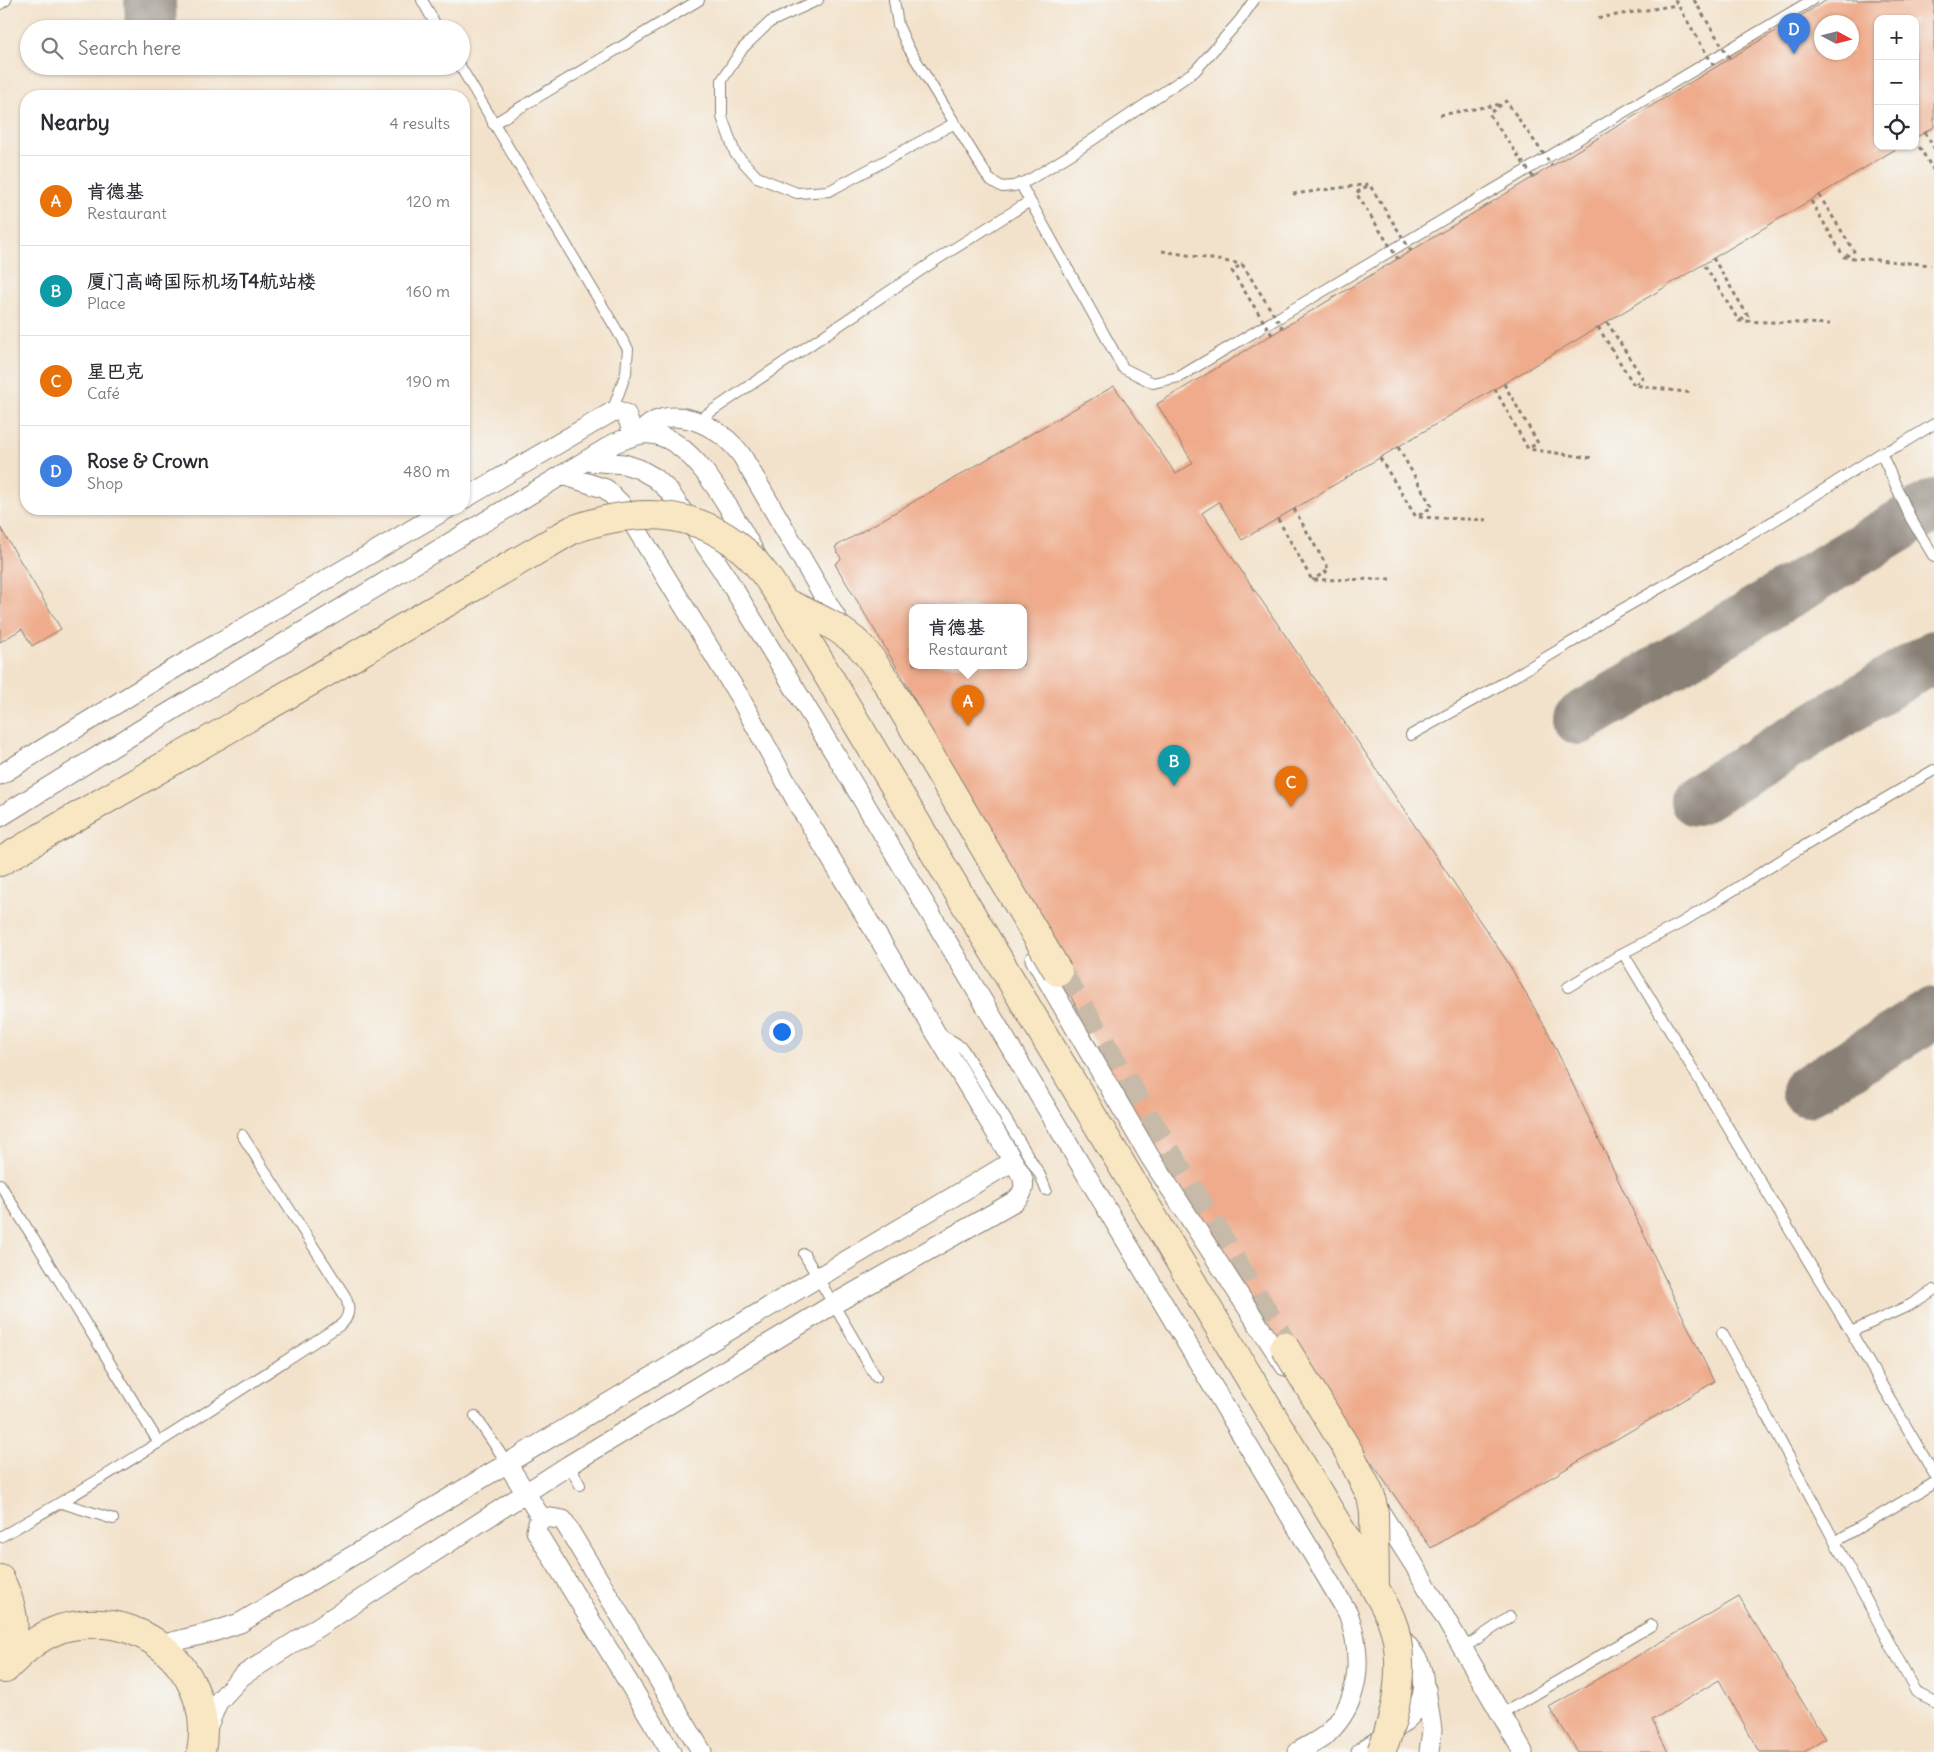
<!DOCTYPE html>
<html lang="en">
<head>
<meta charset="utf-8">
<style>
  :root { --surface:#fff; --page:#f7f7f7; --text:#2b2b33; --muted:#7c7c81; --line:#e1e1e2; --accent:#b5179e }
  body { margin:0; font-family:Delius,"LXGW WenKai TC",sans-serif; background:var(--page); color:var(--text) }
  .controls { position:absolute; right:15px; top:15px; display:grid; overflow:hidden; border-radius:10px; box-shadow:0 1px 4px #0004 }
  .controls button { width:45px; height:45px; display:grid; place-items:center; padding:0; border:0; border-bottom:1px solid var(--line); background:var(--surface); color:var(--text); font:25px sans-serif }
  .compass { position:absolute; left:1814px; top:15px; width:45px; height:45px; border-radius:50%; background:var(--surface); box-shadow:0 1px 4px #0004; rotate:97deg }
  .you { position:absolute; left:781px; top:1031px; width:18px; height:18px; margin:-12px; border:4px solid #fff; border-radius:50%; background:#1a73e8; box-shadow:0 0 0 8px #1a73e833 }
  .badge { display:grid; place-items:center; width:32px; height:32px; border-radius:50%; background:var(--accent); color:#fff; font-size:16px; font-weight:700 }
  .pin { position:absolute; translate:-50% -41px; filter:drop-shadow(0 1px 2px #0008) }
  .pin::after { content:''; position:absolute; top:26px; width:18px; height:15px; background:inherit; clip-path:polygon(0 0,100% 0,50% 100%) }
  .popup { position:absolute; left:909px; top:604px; width:118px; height:65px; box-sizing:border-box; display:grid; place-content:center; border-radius:10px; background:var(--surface); filter:drop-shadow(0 1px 4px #0005); font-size:16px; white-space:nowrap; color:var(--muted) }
  .popup b { font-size:19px; color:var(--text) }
  .popup::after { content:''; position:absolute; left:50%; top:100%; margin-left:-10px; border:10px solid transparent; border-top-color:var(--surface) }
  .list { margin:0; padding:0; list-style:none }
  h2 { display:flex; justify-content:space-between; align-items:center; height:65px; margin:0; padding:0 20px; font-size:21px }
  h2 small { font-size:16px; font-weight:400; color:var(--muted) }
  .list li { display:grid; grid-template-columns:32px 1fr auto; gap:15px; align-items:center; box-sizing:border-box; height:90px; padding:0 20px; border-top:1px solid var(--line) }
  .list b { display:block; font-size:19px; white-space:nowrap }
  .list p { margin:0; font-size:16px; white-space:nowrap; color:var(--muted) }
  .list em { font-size:16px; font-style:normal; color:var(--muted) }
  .icon { flex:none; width:28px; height:28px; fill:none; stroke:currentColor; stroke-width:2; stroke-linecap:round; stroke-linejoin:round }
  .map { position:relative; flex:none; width:1934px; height:1752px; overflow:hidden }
  .search { position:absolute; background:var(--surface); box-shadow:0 1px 4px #0004; left:20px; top:20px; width:450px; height:55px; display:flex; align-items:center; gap:12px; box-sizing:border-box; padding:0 18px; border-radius:28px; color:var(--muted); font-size:19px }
  .panel { position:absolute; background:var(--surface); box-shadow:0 1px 4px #0004; left:20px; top:90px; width:450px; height:425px; border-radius:20px }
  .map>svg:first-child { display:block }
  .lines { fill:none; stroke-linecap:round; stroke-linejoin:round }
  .taxiway { stroke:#887f74; stroke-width:52 }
  .building { fill:#efab8b; fill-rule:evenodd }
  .secondary-tunnel { stroke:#c8baa8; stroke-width:28; stroke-dasharray:28 14; stroke-linecap:butt }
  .lane-casing { stroke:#887f74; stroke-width:12 }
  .street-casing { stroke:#887f74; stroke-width:21 }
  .secondary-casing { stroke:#887f74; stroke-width:30 }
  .path { stroke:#887f74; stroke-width:3; stroke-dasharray:4 4; stroke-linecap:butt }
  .lane { stroke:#fff; stroke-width:10 }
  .street { stroke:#fff; stroke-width:19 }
  .secondary { stroke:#f9e7c3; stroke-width:28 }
  .secondary-bridge-casing { stroke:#887f74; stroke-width:30; stroke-linecap:butt }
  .path-bridge { stroke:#887f74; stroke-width:3; stroke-dasharray:4 4; stroke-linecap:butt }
  .secondary-bridge { stroke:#f9e7c3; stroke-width:28 }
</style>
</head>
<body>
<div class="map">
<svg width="1934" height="1752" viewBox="0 0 1934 1752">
  <rect width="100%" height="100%" fill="#f6f6f2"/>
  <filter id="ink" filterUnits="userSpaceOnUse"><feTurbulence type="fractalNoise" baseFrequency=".02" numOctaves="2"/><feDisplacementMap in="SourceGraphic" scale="10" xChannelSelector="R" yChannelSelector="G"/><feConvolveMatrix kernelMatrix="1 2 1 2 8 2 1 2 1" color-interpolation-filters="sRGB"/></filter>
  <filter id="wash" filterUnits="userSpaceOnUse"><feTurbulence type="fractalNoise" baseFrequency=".0096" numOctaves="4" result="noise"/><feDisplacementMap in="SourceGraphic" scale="20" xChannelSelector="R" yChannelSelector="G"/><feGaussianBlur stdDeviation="1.12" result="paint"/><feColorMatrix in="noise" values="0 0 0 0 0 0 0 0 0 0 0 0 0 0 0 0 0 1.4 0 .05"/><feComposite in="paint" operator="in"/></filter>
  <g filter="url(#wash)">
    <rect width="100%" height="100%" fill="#f3e2cb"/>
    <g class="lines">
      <path class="taxiway" d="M150 0 151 29
        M1579 719 1934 505
        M1696 800 1934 656
        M1807 1091 1934 1013"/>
    </g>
    <g id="blocks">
      <path class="building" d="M1827 0H1934V127L1915 138V19H1878V146H1901L1242 540 1219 502 1202 513 1507 961 1548 1032 1714 1382 1431 1548 1351 1433 1261 1316 1204 1231 1108 1067 902 676 835 564 841 559 835 547 1114 386 1176 474 1193 463 1157 404ZM1822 22H1852V52H1822ZM913 607H1023V665H913Z
        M0 527 61 629 32 646 22 629 0 642Z
        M1739 1597 1825 1739 1804 1752H1760L1719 1680 1652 1720 1668 1752H1578L1549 1707Z"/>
    </g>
  </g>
  <g filter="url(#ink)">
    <use href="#blocks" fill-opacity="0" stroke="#887f74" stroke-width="1"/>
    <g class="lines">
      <path class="secondary-tunnel" d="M1058 972 1284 1346"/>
      <g class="lane-casing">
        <path id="lane" d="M422 0 438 29
          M818 0 770 22 743 48 722 80V117L735 153 757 177 797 193 829 191 955 123
          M894 0 898 25 908 47 989 179 1002 187 1014 186 1029 180 1073 153 1195 71 1240 20 1254 0
          M0 4 6 0
          M460 66 628 349 626 373 612 412
          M493 124 699 0
          M1020 183 1123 368 1153 383 1179 377 1812 0
          M697 421 936 260 1030 201
          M1881 453 1911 519 1934 557
          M1411 735 1488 692 1582 636 1603 620 1686 573 1792 510 1881 453 1898 446 1934 424
          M1623 953 1851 1332 1934 1474
          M1568 987 1623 953 1681 923 1799 849 1934 770
          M938 1033 956 1043 963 1049 1040 1175 1046 1190
          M0 1184 159 1443
          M804 1254 876 1377
          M1851 1332 1910 1305 1934 1290
          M1722 1333 1835 1542
          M475 1416 507 1463
          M569 1465 580 1485
          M1934 1483 1835 1542 1916 1692 1934 1701
          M62 1503 113 1519
          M0 1537C118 1472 229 1397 342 1324 350 1315 350 1307 345 1296L242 1135
          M1462 1649 1510 1617
          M1502 1714 1652 1625"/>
      </g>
      <g class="street-casing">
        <path id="street" d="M638 435C668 398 720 425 742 456L844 631
          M588 461 624 464 639 469 655 478 669 491 722 570 843 767 1348 1613C1363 1655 1362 1701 1327 1734 1319 1741 1307 1746 1298 1752
          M464 499 612 412 618 411 626 414 634 436
          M0 775 167 673 447 509
          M0 817 145 727 615 443C626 439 638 432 651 434 696 438 735 519 756 555
          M1035 959 1150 1157 1285 1366
          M507 1463 540 1516 536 1531 671 1752
          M1375 1504 1413 1563 1523 1752
          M540 1516 563 1520 702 1752
          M160 1645 213 1632 240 1623 1013 1161
          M1426 1689 1432 1730 1429 1752
          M204 1735 218 1702 242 1676 569 1465 834 1304 1015 1201C1023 1194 1026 1187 1022 1176L798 804 739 696 621 504 606 489 563 475
          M1361 1752C1393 1729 1437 1712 1420 1665 1416 1654 1405 1643 1398 1633"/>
      </g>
      <g class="secondary-casing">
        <path id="secondary" d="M0 862 40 838
          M0 1579C17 1615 17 1632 5 1669
          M5 1669C22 1652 37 1637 60 1629 65 1627 73 1626 79 1625 152 1614 215 1679 201 1752"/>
      </g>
      <path class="path" d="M1598 18 1677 5
        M1440 115 1502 104
        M1925 132 1934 148
        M1915 140 1934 171
        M1819 195 1854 251 1845 257
        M1811 201 1844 257 1931 265
        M1162 251 1242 264
        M1713 258 1748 316 1739 321
        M1705 266 1739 321 1830 324
        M1607 322 1643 379 1634 385
        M1598 327 1634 385 1692 393
        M1504 384 1538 443 1529 448
        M1495 389 1528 449 1592 458
        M1398 447 1432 507 1416 517
        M1380 458 1416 517 1490 520
        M1294 509 1329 570 1312 580
        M1278 519 1312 580 1390 579"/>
      <use href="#lane" class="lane"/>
      <use href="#street" class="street"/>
      <use href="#secondary" class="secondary"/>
      <g class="secondary-bridge-casing">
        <path id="secondary-bridge" d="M784 602C810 614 840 626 861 647 870 656 877 668 884 678L1058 972
          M40 838 572 530C632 508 693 507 743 550 760 565 772 584 784 602L1369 1577C1376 1591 1385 1605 1391 1619 1407 1657 1397 1715 1381 1752
          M1284 1346 1350 1454 1371 1496 1374 1513 1375 1588"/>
      </g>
      <path class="path-bridge" d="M1675 0 1715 68
        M1694 0 1730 59
        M1533 177 1489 114 1506 101 1552 166
        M1367 186 1356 193 1398 259
        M1293 194 1369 184 1411 251
        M1272 335 1232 271 1242 264 1283 329"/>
      <use href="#secondary-bridge" class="secondary-bridge"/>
    </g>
  </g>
</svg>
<div class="controls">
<button>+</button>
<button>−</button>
<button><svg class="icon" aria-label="locate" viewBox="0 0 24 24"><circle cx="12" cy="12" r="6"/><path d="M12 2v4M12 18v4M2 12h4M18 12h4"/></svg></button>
</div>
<svg class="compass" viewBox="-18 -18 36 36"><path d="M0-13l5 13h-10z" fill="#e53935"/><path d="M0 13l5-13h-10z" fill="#7c7c81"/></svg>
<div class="you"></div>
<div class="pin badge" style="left:968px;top:726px;background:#e8710a">A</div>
<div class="popup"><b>肯德基</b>Restaurant</div>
<div class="pin badge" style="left:1174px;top:786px;background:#0f9aa8">B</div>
<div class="pin badge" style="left:1291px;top:807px;background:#e8710a">C</div>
<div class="pin badge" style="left:1794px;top:54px;background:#3f7fe0">D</div>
<div class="search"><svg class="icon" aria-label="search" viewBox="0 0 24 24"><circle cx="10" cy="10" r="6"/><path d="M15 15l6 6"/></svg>Search here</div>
<section class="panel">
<h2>Nearby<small>4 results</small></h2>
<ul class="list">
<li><span class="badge" style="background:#e8710a">A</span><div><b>肯德基</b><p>Restaurant</p></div><em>120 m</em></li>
<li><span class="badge" style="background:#0f9aa8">B</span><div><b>厦门高崎国际机场T4航站楼</b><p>Place</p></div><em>160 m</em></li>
<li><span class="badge" style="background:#e8710a">C</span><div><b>星巴克</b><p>Café</p></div><em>190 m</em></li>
<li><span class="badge" style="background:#3f7fe0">D</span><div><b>Rose &amp; Crown</b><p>Shop</p></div><em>480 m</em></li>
</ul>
</section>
</div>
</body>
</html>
